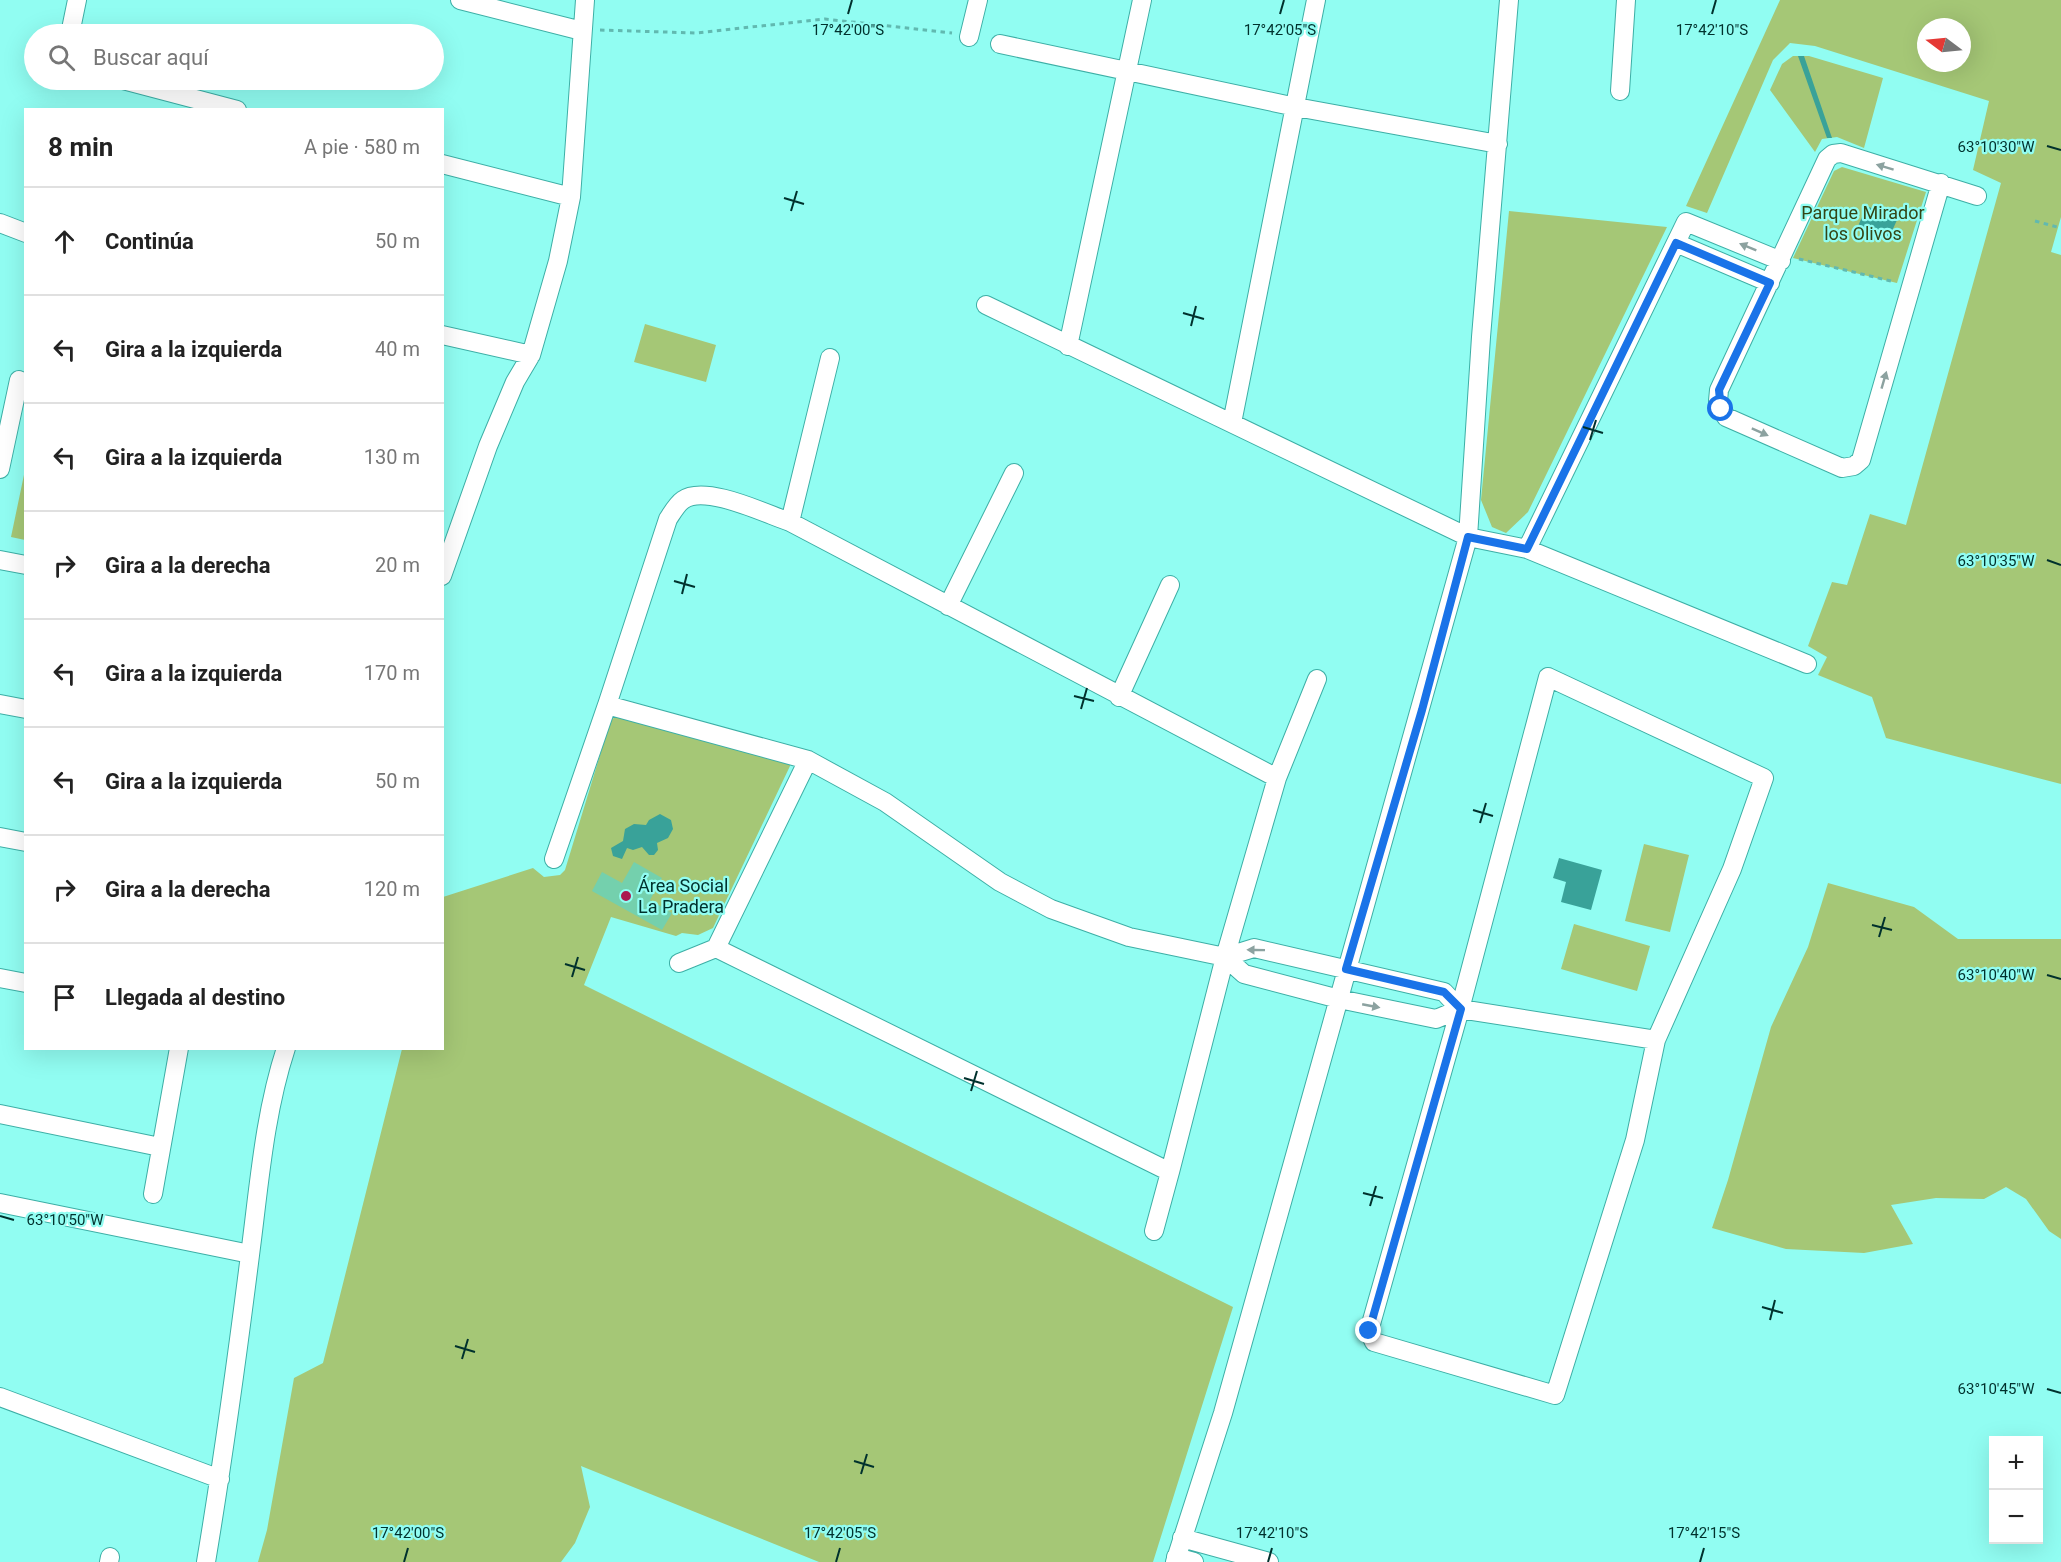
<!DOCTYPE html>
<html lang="es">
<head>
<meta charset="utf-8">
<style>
  :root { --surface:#fff; --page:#f6f6f6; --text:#222; --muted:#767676; --line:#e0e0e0 }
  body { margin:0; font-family:Roboto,sans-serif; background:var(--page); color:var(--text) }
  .controls { position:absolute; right:18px; bottom:18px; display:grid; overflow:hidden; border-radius:0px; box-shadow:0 6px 24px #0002 }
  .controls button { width:54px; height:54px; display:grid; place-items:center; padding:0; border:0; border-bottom:2px solid var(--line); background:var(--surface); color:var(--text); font:30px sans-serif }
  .compass { position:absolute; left:1917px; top:18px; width:54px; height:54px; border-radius:50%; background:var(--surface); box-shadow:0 6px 24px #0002; rotate:286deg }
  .stop { position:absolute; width:18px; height:18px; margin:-14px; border:4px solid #1a73e8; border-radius:50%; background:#fff }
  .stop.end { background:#1a73e8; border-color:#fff; box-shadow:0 2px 6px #0008 }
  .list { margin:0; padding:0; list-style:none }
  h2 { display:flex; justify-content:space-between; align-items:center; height:78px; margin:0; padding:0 24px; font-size:26px }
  h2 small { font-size:20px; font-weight:400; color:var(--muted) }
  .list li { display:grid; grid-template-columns:39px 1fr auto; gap:18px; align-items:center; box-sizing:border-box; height:108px; padding:0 24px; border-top:2px solid var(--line) }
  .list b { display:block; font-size:22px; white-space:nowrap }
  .list em { font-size:20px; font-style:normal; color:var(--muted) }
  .icon { flex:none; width:33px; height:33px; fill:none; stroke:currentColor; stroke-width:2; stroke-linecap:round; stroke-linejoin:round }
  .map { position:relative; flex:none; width:2061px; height:1562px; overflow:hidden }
  .search { position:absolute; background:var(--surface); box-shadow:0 6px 24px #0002; left:24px; top:24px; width:420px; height:66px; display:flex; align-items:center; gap:15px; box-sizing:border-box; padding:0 21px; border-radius:33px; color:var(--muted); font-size:22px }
  .panel { position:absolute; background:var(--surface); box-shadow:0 6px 24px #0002; left:24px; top:108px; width:420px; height:942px; border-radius:0px }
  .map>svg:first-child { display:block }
  .green { fill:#a5c776; fill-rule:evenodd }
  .water { fill:#39a299 }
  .building { fill:#74d0ad }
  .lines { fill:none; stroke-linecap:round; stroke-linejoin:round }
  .minor-casing { stroke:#3dafa6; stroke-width:20 }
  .path { stroke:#61b9b0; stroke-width:3; stroke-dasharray:4.5 4.5; stroke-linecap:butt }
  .minor { stroke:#fff; stroke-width:18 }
  .oneway { fill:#8ca2a0 }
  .route { stroke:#1a73e8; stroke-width:8 }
  .ticks { fill:none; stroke:#00312d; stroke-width:2 }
  .poi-dot { fill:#ab194e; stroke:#91fdf2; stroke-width:2 }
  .labels { text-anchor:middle; stroke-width:4.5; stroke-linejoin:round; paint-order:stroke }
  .park-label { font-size:18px; fill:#334515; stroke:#91fdf2 }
  .poi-label { font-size:18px; fill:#00312d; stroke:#91fdf2; text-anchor:start }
  .ticks-label { font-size:15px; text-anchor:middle; fill:#00312d; stroke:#91fdf2; stroke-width:4.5; stroke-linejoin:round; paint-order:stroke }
</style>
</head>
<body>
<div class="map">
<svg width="2061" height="1562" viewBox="0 0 2061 1562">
  <rect width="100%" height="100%" fill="#91fdf2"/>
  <path class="green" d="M1780 0H2061V217L2051 252 2061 255V784L1886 738 1872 697 1818 675 1827 657 1808 646 1832 582 1847 585 1870 514 1906 525 2001 183 1973 170 1989 101 1815 46 1790 43 1773 60 1707 213 1686 206ZM1926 27H1962V63H1926Z
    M1793 56H1809L1883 78 1864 148 1837 137 1822 139 1815 152 1770 90 1782 64Z
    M1842 167 1926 192 1897 283 1793 258 1834 171Z
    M1509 211 1667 227 1528 512 1506 533 1492 527 1481 500Z
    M645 324 716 345 706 382 634 362Z
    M25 470V540L11 537Z
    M627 714 790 757V766L713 928 698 935 682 933 676 936 611 917 584 985 1233 1307 1153 1562H819L581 1466 590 1507 575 1543 561 1562H258L267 1530 294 1378 323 1363 402 1049 442 1048 443 897 533 868 544 877 560 875 565 870 611 719Z
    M1644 844 1689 855 1670 932 1625 921Z
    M1828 883 1914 907 1958 939H2061V1239L2049 1231 2026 1199 2006 1187 1984 1199 1936 1198 1891 1205 1913 1244 1864 1253 1786 1249 1712 1228 1728 1180 1771 1027 1808 947Z
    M1574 924 1650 946 1637 991 1561 969Z"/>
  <path class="water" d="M1798 56H1804L1832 138H1827Z
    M1867 206 1897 220 1888 240 1858 226Z
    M660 814 671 820 673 829 668 838 657 843 658 850 654 855H649L642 847 633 850 627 848 622 859 613 856 611 848 623 841 625 829 634 824 646 825 649 820Z
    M1559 858 1602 870 1591 910 1561 902 1566 882 1553 878Z"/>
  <path class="building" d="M634 862 662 878 650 900 672 913 662 930 592 891 602 872 622 883Z"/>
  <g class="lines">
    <g class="minor-casing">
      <path id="minor" d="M460 0 582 31
        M70 34 77 0
        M969 37 978 0
        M1000 44 1296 107 1498 144
        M123 80 237 110
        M1620 91 1626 0
        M442 164 571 197
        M1941 183 1861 460 1854 466 1842 468 1726 417 1718 401 1719 390 1827 159 1833 154 1841 153 1977 196
        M0 223 26 233
        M1676 243 1770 283
        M986 305 1468 537 1527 549 1686 222 1781 261
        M442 335 531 355
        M1068 346 1142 0
        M1232 423 1316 0
        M0 469 19 380
        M790 522 830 358
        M1527 549 1807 664
        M0 560 26 565
        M442 576 488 446 515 382 531 355 558 261 571 197 585 0
        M948 606 1014 473
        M1548 677 1764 778 1732 869 1656 1040 1635 1140 1555 1395 1374 1342 1369 1331 1460 1009Z
        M1317 679 1277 778 790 522C766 514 705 484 683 500 677 504 672 513 668 519L607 705 808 760 885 802 1000 882 1051 909 1129 937 1225 957 1254 948 1444 992 1460 1009
        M1119 697 1170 585
        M0 704 26 709
        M0 837 26 842
        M554 859 607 705
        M716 948 1170 1172 1154 1231
        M1225 957 1244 974 1339 999 1436 1019 1460 1009 1656 1040
        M679 963 716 948 808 760
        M0 978 26 983
        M0 1114 160 1147
        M1170 1172 1225 957 1277 778
        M153 1194 179 1048
        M0 1203 250 1254
        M0 1397 220 1479
        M1182 1538 1269 1562
        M1176 1557 1194 1562
        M109 1562 110 1557
        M206 1562C223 1460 237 1358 250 1255 259 1187 264 1115 286 1048
        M1175 1562 1223 1413 1468 537 1481 337 1509 0"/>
    </g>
    <path class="path" d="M600 30 696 33 825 19 952 33
      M2035 221 2061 228
      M1799 259 1895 282"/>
    <use href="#minor" class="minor"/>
  </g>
  <defs><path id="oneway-solid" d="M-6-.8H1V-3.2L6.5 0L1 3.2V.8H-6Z" transform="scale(1.5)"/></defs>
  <g class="oneway">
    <use href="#oneway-solid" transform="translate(1885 167) rotate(-163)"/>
    <use href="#oneway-solid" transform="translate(1748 247) rotate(-158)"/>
    <use href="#oneway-solid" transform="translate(1884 380) rotate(-74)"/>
    <use href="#oneway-solid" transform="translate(1760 432) rotate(24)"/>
    <use href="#oneway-solid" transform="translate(1256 950) rotate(-179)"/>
    <use href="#oneway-solid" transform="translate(1371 1006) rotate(11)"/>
  </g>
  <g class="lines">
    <path class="route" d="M1369 1331 1461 1009 1444 992 1346 969 1422 710 1468 537 1527 549 1676 243 1770 283 1719 390 1721 409"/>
  </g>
  <path class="ticks" d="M848 14 852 0M1280 14 1284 0M1712 14 1716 0M2047 146 2061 150M784 198 804 204M791 211 797 191M1183 313 1204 319M1191 326 1196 306M1583 427 1603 433M1590 440 1596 420M2047 560 2061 565M674 581 695 587M682 594 687 574M1074 696 1094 701M1081 709 1087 688M1473 810 1493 816M1480 823 1486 803M1872 925 1892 930M1879 937 1885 917M565 964 585 970M2047 975 2061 979M572 977 578 957M964 1078 984 1084M971 1091 977 1071M1363 1193 1383 1198M1370 1206 1376 1186M0 1216 14 1220M1762 1307 1783 1313M1770 1320 1775 1300M455 1346 475 1352M462 1359 468 1339M2047 1389 2061 1393M854 1461 874 1467M861 1474 867 1454M404 1562 408 1548M836 1562 840 1548M1268 1562 1272 1548M1700 1562 1704 1548"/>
  <circle class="poi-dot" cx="626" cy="896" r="6"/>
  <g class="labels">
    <g class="park-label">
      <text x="1863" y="219">Parque Mirador<tspan x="1863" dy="21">los Olivos</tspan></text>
    </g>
    <g class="poi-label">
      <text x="638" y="892">Área Social<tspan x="638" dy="21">La Pradera</tspan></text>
    </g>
  </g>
  <g class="ticks-label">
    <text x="848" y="35">17°42'00"S</text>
    <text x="1280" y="35">17°42'05"S</text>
    <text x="1712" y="35">17°42'10"S</text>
    <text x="1996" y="152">63°10'30"W</text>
    <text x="1996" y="566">63°10'35"W</text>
    <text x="1996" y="980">63°10'40"W</text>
    <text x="65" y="1225">63°10'50"W</text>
    <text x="1996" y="1394">63°10'45"W</text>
    <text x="408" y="1538">17°42'00"S</text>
    <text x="840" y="1538">17°42'05"S</text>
    <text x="1272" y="1538">17°42'10"S</text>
    <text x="1704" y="1538">17°42'15"S</text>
  </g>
</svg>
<div class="controls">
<button>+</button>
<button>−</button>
</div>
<svg class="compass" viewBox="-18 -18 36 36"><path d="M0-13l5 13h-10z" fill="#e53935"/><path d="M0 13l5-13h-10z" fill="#767676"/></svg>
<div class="stop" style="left:1721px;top:409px"></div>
<div class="stop end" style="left:1369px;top:1331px"></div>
<div class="search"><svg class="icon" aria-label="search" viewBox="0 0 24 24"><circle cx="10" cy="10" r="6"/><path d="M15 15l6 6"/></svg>Buscar aquí</div>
<section class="panel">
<h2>8 min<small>A pie · 580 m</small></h2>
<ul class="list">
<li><svg class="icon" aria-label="ahead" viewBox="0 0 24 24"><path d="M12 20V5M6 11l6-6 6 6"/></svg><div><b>Continúa</b></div><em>50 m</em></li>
<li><svg class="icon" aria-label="left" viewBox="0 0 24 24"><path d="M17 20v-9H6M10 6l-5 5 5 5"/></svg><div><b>Gira a la izquierda</b></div><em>40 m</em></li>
<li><svg class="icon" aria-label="left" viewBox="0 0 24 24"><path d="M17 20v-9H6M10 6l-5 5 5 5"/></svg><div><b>Gira a la izquierda</b></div><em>130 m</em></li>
<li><svg class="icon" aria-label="right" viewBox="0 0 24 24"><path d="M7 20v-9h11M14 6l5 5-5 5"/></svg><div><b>Gira a la derecha</b></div><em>20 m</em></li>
<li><svg class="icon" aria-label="left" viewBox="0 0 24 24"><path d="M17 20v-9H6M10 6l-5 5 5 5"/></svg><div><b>Gira a la izquierda</b></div><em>170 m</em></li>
<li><svg class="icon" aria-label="left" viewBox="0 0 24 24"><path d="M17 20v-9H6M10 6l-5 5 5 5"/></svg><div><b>Gira a la izquierda</b></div><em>50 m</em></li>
<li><svg class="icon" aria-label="right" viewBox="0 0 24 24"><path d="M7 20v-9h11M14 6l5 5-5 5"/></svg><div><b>Gira a la derecha</b></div><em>120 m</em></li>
<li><svg class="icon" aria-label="arrive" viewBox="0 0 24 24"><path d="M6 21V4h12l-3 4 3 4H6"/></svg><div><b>Llegada al destino</b></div></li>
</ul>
</section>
</div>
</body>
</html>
